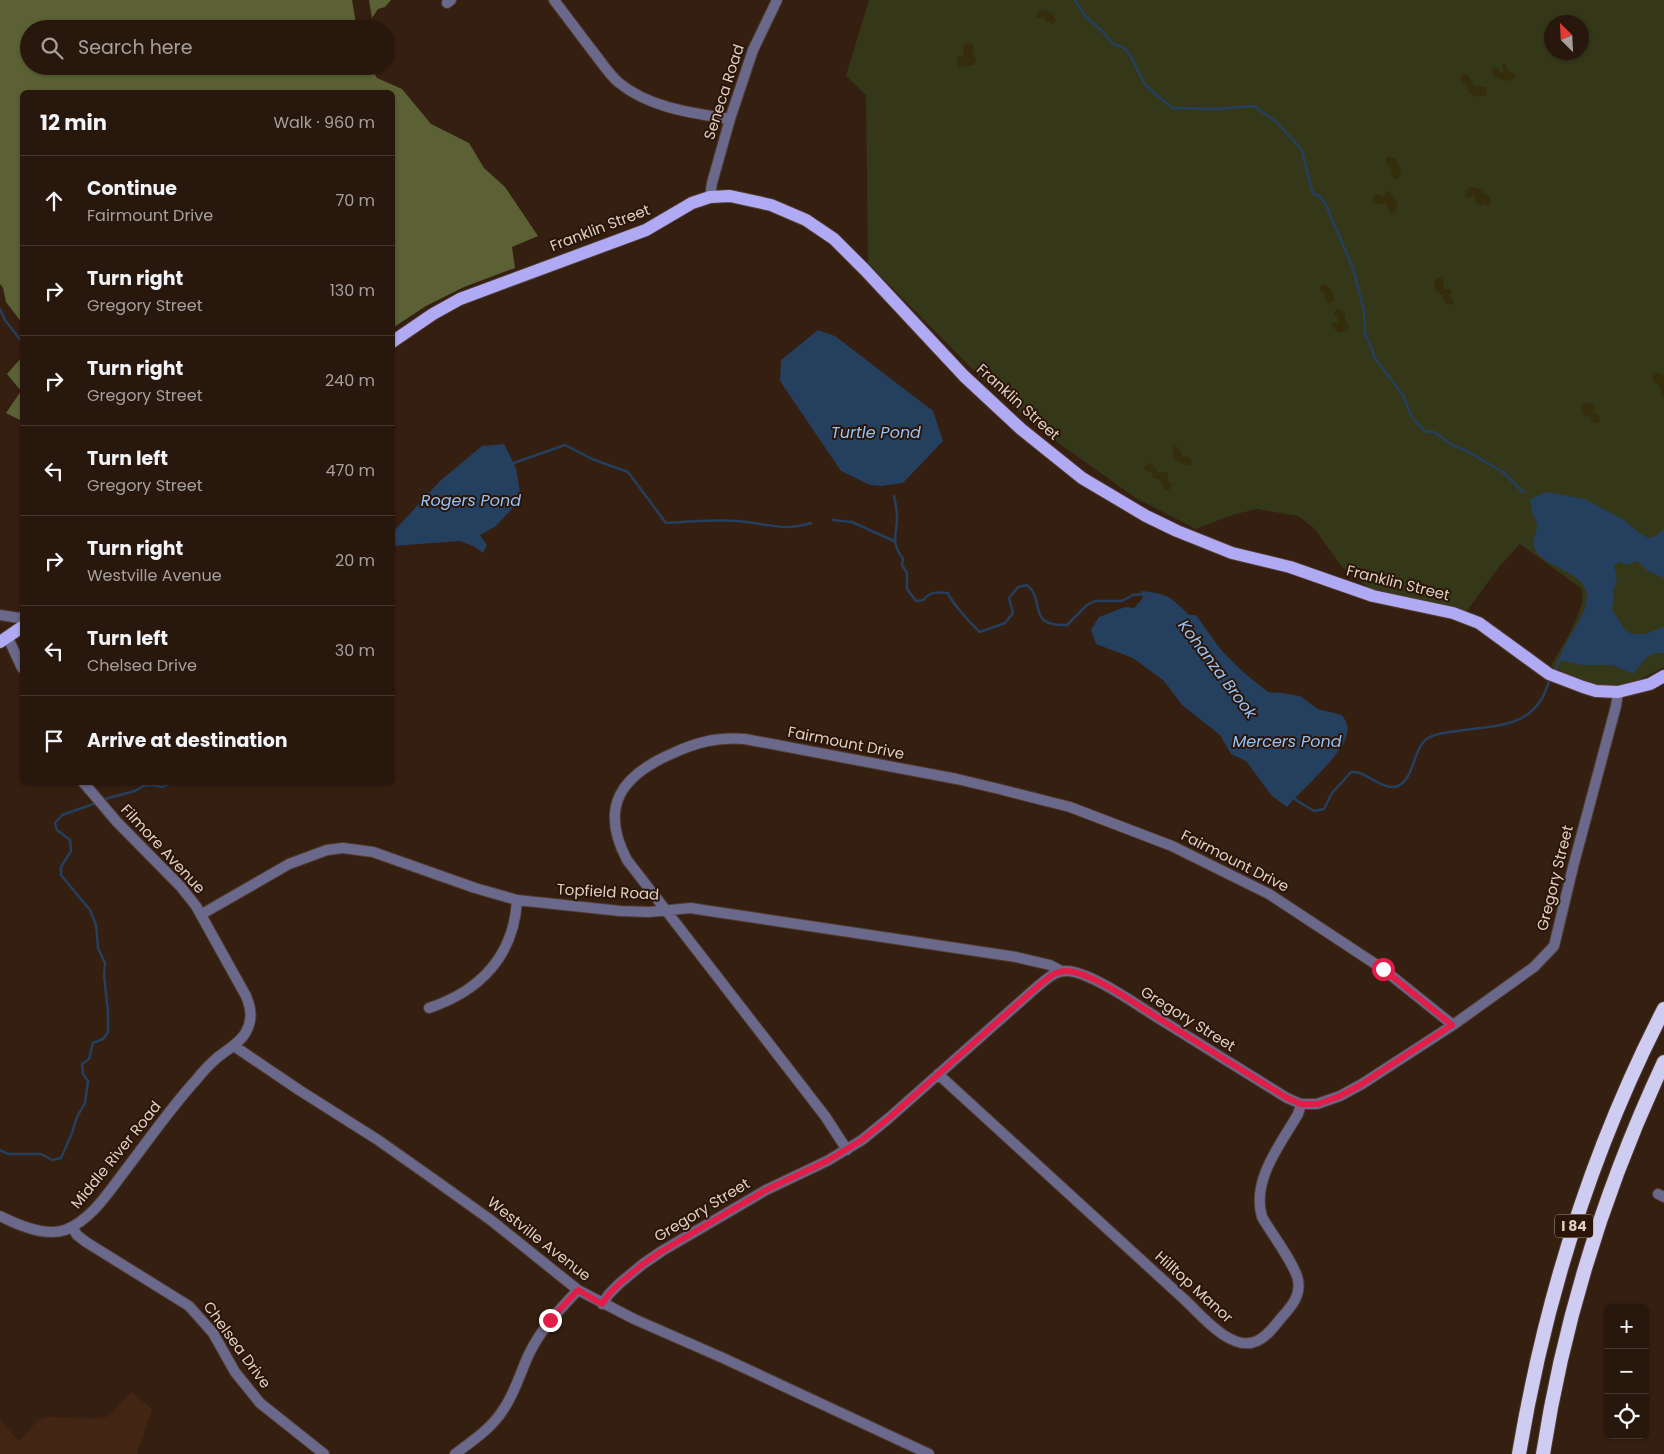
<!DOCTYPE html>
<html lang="en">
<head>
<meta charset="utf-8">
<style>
  :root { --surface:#28170d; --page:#302016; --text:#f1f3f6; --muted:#a59f9d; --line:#44362e }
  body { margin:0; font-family:Poppins,sans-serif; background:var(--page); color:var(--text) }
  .controls { position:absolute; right:15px; bottom:15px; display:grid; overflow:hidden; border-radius:8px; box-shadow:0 1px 4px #0004 }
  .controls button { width:45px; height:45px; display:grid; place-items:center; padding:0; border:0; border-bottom:1px solid var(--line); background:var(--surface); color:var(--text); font:25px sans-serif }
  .compass { position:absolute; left:1544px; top:15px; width:45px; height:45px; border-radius:50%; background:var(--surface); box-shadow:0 1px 4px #0004; rotate:336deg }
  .stop { position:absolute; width:15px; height:15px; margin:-11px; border:4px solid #e11d48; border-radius:50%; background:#fff }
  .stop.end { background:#e11d48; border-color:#fff; box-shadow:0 1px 5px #0008 }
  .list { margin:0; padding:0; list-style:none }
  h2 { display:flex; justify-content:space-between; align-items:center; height:65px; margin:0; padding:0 20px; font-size:21px }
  h2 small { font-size:16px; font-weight:400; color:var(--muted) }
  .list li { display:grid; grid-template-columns:32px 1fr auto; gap:15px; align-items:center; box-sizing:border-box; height:90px; padding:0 20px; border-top:1px solid var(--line) }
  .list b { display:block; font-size:19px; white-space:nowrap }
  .list p { margin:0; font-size:16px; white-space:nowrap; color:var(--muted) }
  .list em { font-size:16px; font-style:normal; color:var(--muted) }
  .icon { flex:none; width:28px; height:28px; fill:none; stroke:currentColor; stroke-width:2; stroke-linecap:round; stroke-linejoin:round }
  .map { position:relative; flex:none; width:1664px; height:1454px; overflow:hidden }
  .search { position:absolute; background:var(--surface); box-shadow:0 1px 4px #0004; left:20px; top:20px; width:375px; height:55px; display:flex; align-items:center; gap:12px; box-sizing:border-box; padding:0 18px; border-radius:28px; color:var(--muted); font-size:19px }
  .panel { position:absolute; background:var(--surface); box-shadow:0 1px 4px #0004; left:20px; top:90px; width:375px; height:695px; border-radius:8px }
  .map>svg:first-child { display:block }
  .built { fill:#422513 }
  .green { fill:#343818; fill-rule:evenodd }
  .forest { fill:#5c6135 }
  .sand { fill:#342c0b }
  .water { fill:#253f5f }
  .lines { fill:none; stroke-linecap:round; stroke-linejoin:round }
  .stream { stroke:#253f5f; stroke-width:2.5 }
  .minor-casing { stroke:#503b2e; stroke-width:12 }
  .major-casing { stroke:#503b2e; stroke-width:14 }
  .highway-casing { stroke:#503b2e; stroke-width:16 }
  .minor { stroke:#6a688b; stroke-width:10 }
  .major { stroke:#b0aaf4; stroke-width:12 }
  .highway { stroke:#ceccf0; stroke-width:14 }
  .route { stroke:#e11d48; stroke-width:6 }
  .labels { text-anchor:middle; stroke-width:4; stroke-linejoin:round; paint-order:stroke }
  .shield { fill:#2b1507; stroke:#a9988d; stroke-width:1 }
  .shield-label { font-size:14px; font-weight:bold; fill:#dfd0c7 }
  .street-label { font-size:15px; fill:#dfd0c7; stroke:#2b1507 }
  .water-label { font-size:16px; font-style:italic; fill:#94c2fa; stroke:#2b1507 }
</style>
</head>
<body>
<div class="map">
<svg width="1664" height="1454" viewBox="0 0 1664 1454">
  <rect width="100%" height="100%" fill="#351f11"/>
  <path class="built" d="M131 1392 152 1409 137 1454H0V1420L19 1441 38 1420 50 1417 99 1419 106 1417 113 1412Z"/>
  <path class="green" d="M869 0H1664V667C1653 672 1641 680 1629 683 1601 690 1575 680 1551 666 1561 648 1589 606 1581 588L1520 544 1498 568 1467 611 1371 590 1342 567 1314 528 1298 516 1257 509 1232 515 1196 529 1136 498 1043 432 985 382 868 263 866 95 846 76ZM1552 22H1582V52H1552Z"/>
  <path class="forest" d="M0 0H352L357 29H29V66H370L377 78 402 89 431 124 469 143 484 168 505 187 538 236 512 247 515 268 464 287 426 306 394 327 392 326V92H22V323L6 302 3 288 0 284Z
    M369 0H391L385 7 378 9 372 18Z
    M22 357V421L6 413 21 391 7 374Z"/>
  <path class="sand" d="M1045 10C1050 12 1054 15 1056 20L1054 24H1051L1050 22H1046L1044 16 1040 18 1036 17 1038 12Z
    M967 42 974 45V51L972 54 976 61 973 65 960 67 957 64V59L959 56H964L963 46Z
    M1502 64H1505L1509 72H1512L1516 76 1515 79 1505 81 1493 76 1492 70 1495 67 1498 68 1501 73 1504 72Z
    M1463 74 1469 76 1474 86 1486 87 1487 94C1481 98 1475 97 1469 93L1467 86 1460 79Z
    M1388 156C1398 158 1400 165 1401 174L1398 178 1395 179 1391 176 1392 168 1387 165 1385 160Z
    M1470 187 1479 189 1490 197 1491 204 1487 206 1483 203 1482 205H1478L1475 202V196L1474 195 1468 198 1465 197V191Z
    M1385 191 1390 192 1397 202V209L1393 214 1389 211 1386 203 1377 204 1373 200 1374 195 1378 194 1384 197Z
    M1438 278 1443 279 1444 289H1452V292L1450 296 1453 299V303L1450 305 1445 303 1444 297 1435 290 1434 281Z
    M1324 284H1326L1334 295V301L1328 304 1326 302 1325 294 1320 291V287Z
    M1338 309C1345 311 1345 315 1345 321L1349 325 1347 331 1340 333 1332 327 1333 322 1339 323 1338 319 1334 315 1335 311Z
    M1657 372 1664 377V399L1662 396 1659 385 1655 383 1652 379 1653 374Z
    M1587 403H1592L1596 407 1595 410 1590 411 1595 413 1600 417 1599 423H1593L1590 415 1586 417 1582 413V407Z
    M1174 446 1179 448 1182 456 1190 458 1192 462 1191 465C1183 466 1175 461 1172 453Z
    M1149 463 1152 464 1158 472H1165L1168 474V481L1172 485 1169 490 1164 489 1161 480 1153 478 1152 473 1145 470 1144 466Z"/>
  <path class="water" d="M818 330 835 336 933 411 943 441 903 483 881 486 870 485 841 471 780 381 781 360Z
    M504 444 516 468 521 499 496 526 480 535 487 545 483 553 475 547 460 541 393 546V532L440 481 482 446Z
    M1547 492 1585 499 1624 520 1641 534 1648 538 1656 536 1664 529V578L1648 571 1640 563 1636 561 1627 565 1619 562 1614 566 1617 580 1613 590 1614 597 1612 609 1625 630 1632 634H1645L1664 627V653H1655L1646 658 1633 674 1612 665H1582L1559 660C1565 637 1585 621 1587 597 1588 574 1550 568 1538 554 1528 542 1537 536 1537 525 1536 520 1533 516 1532 511 1531 507 1531 503 1530 499Z
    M1141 591C1168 594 1170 596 1189 615H1196L1221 650 1243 672 1268 692 1283 693 1300 696 1318 709 1342 715C1346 721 1349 725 1347 733 1345 753 1301 790 1287 807L1272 796 1246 761 1231 754 1220 735 1182 705 1164 681 1133 658 1096 644 1091 630 1099 617 1125 607 1134 608 1143 598Z"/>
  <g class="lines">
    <path class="stream" d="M1075 0 1085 16 1101 30 1115 45 1123 47 1129 53 1145 85 1172 108 1217 109 1254 106 1274 120 1295 142 1302 151 1312 191 1315 195 1320 196 1325 203 1353 268 1364 311 1365 334 1372 349 1374 357 1403 395 1410 413 1414 420 1426 432H1434L1452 445 1465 450 1503 472 1523 492
      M0 309 5 320 22 342
      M511 464 565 445 592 459 628 472 666 523C689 522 714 519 737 521 766 523 781 532 811 523
      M894 496C895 502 897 509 897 516 897 537 890 540 903 559L902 565 907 573V589L916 601 923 600C931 591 937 592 948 593 951 602 972 625 980 632L1005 623 1013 613 1009 598 1018 587 1027 585C1046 600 1026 627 1067 625L1087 605 1095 601H1122L1133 595 1144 594
      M833 520 852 522 894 541
      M1554 672 1560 659
      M1294 796 1296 800 1314 811 1324 809 1332 793 1351 772C1355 772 1359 772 1362 774 1372 778 1387 791 1398 786 1415 778 1413 747 1428 738 1437 733 1448 732 1458 731 1487 726 1523 729 1541 700 1545 694 1547 686 1550 679
      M101 800 135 791 143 786 152 785 163 787 172 782
      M0 1150 8 1154H41L52 1160 61 1158 72 1133 77 1117 85 1103 88 1081 83 1074 82 1064 89 1059 93 1043 103 1039 108 1032V1012L104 975 105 963 98 948 96 925 90 910 61 875V867L71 851 70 840 57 830 55 823 62 815 96 803"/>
    <g class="minor-casing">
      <path id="minor" d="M554 0C566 16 579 33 591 49 600 60 608 73 618 82 649 108 692 113 730 119
        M447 3 451 0
        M710 197 712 183 730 119 753 50 777 0
        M0 615 19 618 22 617
        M8 638 22 668
        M202 914 289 864 327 850 343 848 373 852 475 888 517 900 620 911 649 912 691 908 703 910 1016 957 1050 965 1061 971
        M429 1008C480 991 514 956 517 900
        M234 1046 299 1090 378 1140 439 1183 492 1221 578 1290 634 1319 723 1358 929 1454
        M938 1074 1185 1300C1202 1316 1232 1353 1257 1341 1268 1336 1275 1325 1282 1317 1292 1306 1301 1295 1298 1280 1295 1264 1271 1233 1262 1217 1251 1180 1281 1144 1298 1114L1301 1104
        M847 1150 825 1116 627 860C599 807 621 776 671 754 697 742 716 737 745 739L957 779 999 789 1070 807 1172 846 1269 894 1383 969 1453 1025
        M1658 1194 1664 1197
        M0 1216C18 1225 45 1237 65 1230 91 1220 108 1193 124 1172 148 1141 171 1107 197 1079 203 1071 210 1064 218 1057 228 1049 240 1043 246 1032 253 1019 251 1008 246 996L196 906 180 886 117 822 83 782
        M72 1227 77 1235 86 1242 189 1306 213 1333 235 1372 260 1403 324 1454
        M602 1304 609 1294 620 1283 643 1264 662 1251 766 1190 827 1161 862 1140 889 1118 1038 986C1047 979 1056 970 1067 971 1091 972 1137 1005 1158 1018 1201 1045 1244 1071 1287 1098L1301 1104H1317L1340 1096 1362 1084 1453 1025 1534 967 1554 946 1573 867 1616 706 1618 692
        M455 1454C472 1441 492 1428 503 1410 515 1393 520 1373 529 1354 541 1329 559 1310 578 1290"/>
    </g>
    <g class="major-casing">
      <path id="major" d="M392 342 433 314 460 299 646 230 692 203 710 197 730 196 771 205 806 220 834 239 865 270 964 376 1021 429 1082 478 1146 516 1177 531 1232 553 1290 567 1373 596 1453 613 1479 623 1549 674 1583 687 1596 691 1618 692 1650 684 1664 676
        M0 642 22 627"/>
    </g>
    <g class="highway-casing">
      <path id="highway" d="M1519 1454C1545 1299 1592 1149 1664 1009
        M1543 1454C1564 1318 1606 1186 1664 1062"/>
    </g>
    <use href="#minor" class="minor"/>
    <use href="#major" class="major"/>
    <use href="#highway" class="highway"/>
  </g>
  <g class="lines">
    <path class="route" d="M550 1320 578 1290 602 1304 609 1294 620 1283 643 1264 662 1251 766 1190 827 1161 862 1140 889 1118 1038 986C1047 979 1056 970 1067 971 1091 972 1137 1005 1158 1018 1201 1045 1244 1071 1287 1098L1301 1104H1318L1340 1096 1362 1084 1452 1025 1383 969"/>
  </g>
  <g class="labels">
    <rect class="shield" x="1555" y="1214.5" width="38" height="23" rx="4"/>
    <g class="shield-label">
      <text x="1574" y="1231">I 84</text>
    </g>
    <g class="street-label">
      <text transform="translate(724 92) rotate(-72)" y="5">Seneca Road</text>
      <text transform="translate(600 228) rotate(-21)" y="5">Franklin Street</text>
      <text transform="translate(1018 402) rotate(42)" y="5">Franklin Street</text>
      <text transform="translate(1398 583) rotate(14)" y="5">Franklin Street</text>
      <text transform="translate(846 743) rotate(11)" y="5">Fairmount Drive</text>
      <text transform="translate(163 849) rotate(47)" y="5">Filmore Avenue</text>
      <text transform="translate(1235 861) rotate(27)" y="5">Fairmount Drive</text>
      <text transform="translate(1555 878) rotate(-76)" y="5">Gregory Street</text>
      <text transform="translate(608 892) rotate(3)" y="5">Topfield Road</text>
      <text transform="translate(1188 1019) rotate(32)" y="5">Gregory Street</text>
      <text transform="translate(116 1155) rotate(-51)" y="5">Middle River Road</text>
      <text transform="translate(702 1210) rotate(-31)" y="5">Gregory Street</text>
      <text transform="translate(539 1239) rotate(38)" y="5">Westville Avenue</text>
      <text transform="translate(1194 1287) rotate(42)" y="5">Hilltop Manor</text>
      <text transform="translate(237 1345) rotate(54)" y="5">Chelsea Drive</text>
    </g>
    <g class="water-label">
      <text x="876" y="438">Turtle Pond</text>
      <text x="471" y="506">Rogers Pond</text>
      <text transform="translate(1218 669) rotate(53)" y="6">Kohanza Brook</text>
      <text x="1287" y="747">Mercers Pond</text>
    </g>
  </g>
</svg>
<div class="controls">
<button>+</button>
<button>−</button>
<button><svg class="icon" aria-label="locate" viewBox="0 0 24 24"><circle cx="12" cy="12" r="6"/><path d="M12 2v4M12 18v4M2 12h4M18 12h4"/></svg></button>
</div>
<svg class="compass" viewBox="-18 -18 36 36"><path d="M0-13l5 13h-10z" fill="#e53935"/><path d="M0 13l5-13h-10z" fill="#a59f9d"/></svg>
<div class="stop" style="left:1383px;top:969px"></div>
<div class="stop end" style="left:550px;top:1320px"></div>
<div class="search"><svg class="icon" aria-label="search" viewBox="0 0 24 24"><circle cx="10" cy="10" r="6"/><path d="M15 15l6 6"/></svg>Search here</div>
<section class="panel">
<h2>12 min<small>Walk · 960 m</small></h2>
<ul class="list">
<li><svg class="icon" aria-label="ahead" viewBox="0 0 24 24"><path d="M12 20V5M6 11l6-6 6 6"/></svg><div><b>Continue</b><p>Fairmount Drive</p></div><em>70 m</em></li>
<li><svg class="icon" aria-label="right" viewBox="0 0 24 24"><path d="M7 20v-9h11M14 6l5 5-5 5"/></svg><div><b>Turn right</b><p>Gregory Street</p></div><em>130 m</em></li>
<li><svg class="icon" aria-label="right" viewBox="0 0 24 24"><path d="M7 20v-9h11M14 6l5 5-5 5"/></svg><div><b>Turn right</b><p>Gregory Street</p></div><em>240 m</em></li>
<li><svg class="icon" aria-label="left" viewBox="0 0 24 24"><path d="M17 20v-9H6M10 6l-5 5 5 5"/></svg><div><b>Turn left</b><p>Gregory Street</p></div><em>470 m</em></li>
<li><svg class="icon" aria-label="right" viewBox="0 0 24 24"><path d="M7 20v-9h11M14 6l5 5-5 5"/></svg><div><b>Turn right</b><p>Westville Avenue</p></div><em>20 m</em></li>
<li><svg class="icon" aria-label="left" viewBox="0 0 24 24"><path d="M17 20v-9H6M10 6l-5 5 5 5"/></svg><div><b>Turn left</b><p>Chelsea Drive</p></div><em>30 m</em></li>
<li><svg class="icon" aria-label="arrive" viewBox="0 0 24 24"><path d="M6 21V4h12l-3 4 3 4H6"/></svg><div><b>Arrive at destination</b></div></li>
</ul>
</section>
</div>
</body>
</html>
